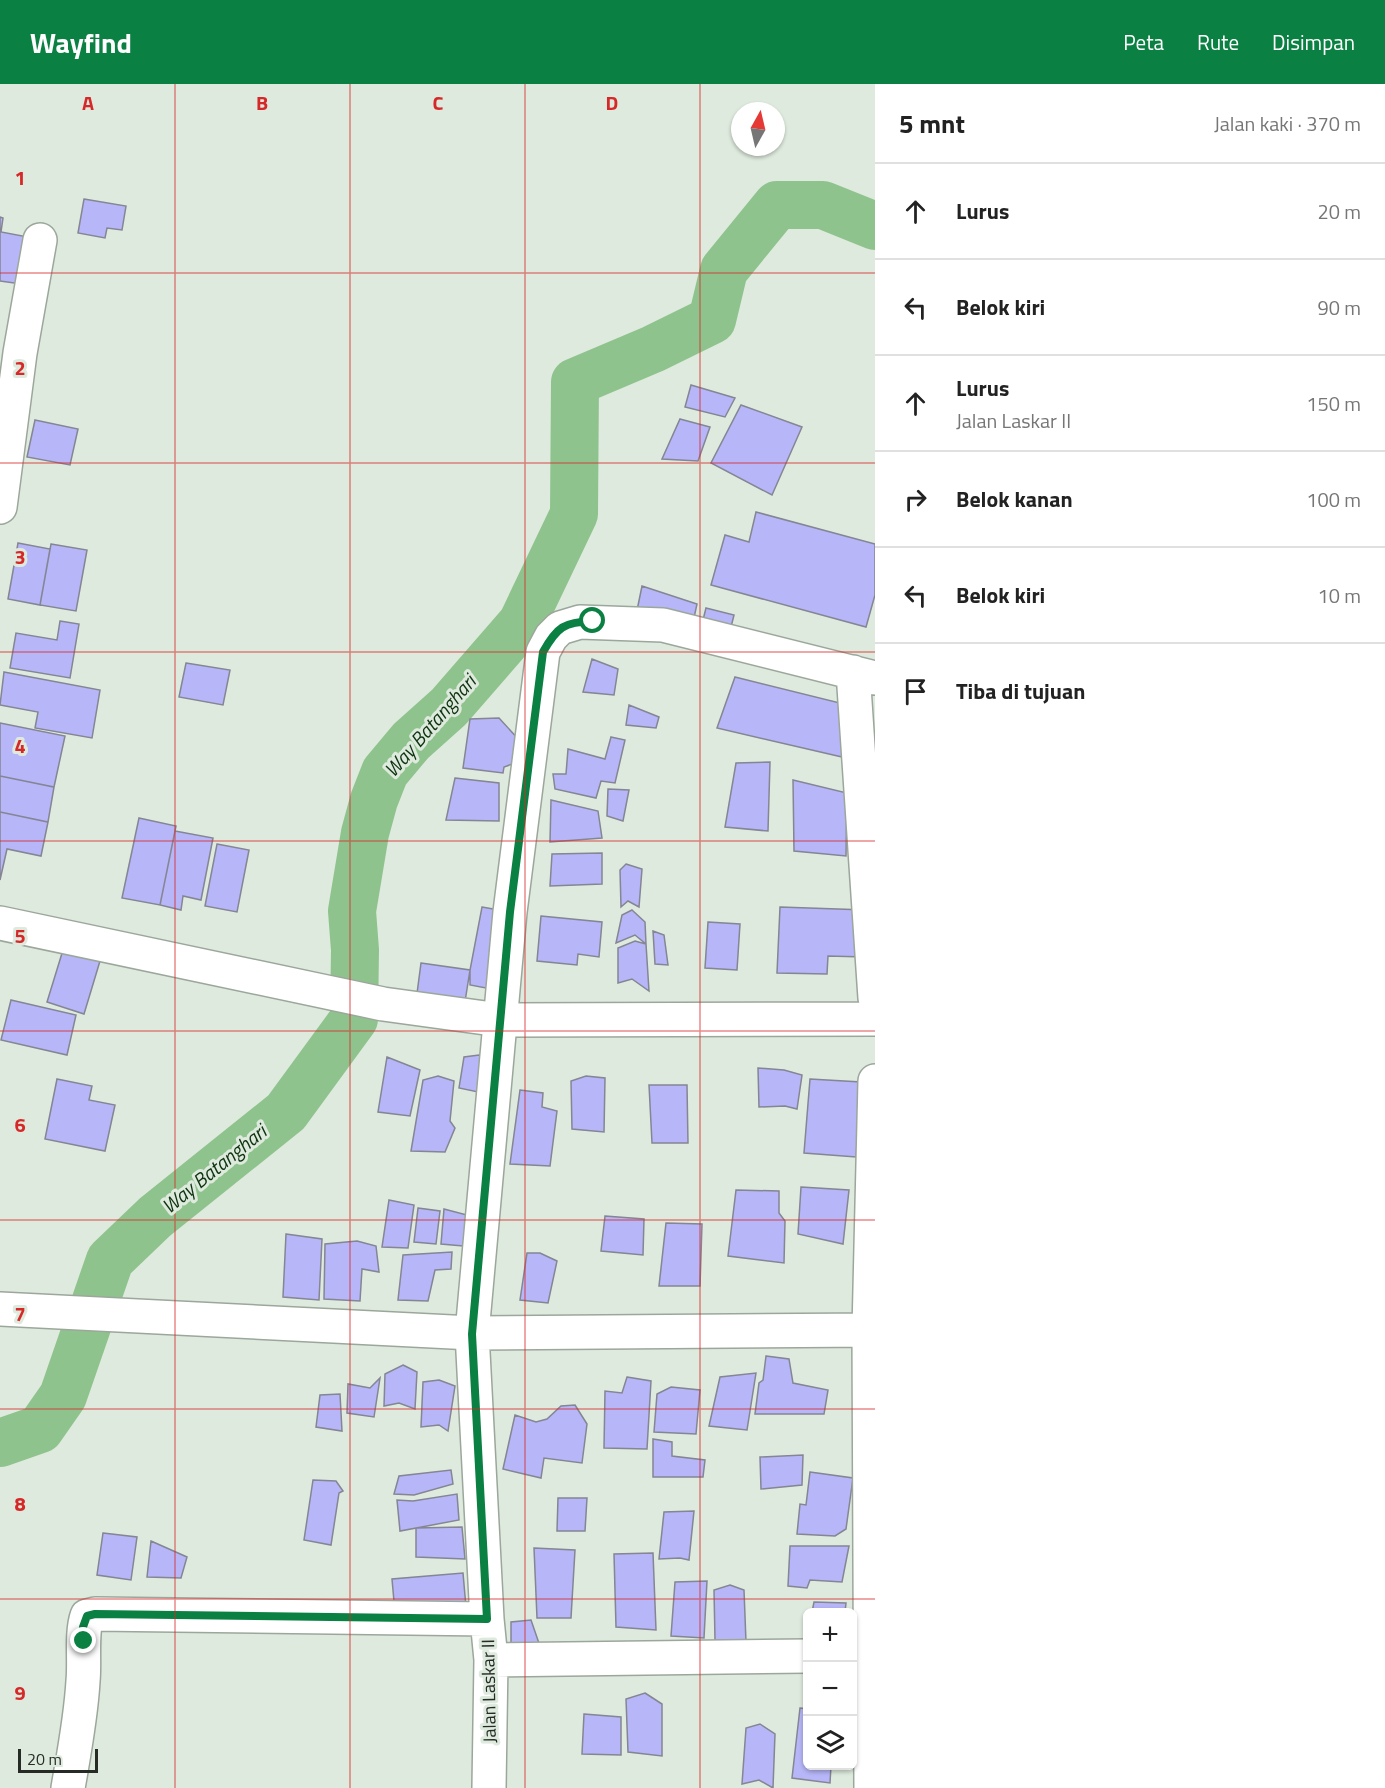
<!DOCTYPE html>
<html lang="id">
<head>
<meta charset="utf-8">
<style>
  :root { --surface:#fff; --page:#f6f6f6; --text:#222; --muted:#767676; --line:#e0e0e0; --accent:#0b8043 }
  body { margin:0; font-family:"Titillium Web",sans-serif; background:var(--page); color:var(--text) }
  .controls { position:absolute; right:18px; bottom:18px; display:grid; overflow:hidden; border-radius:9px; box-shadow:0 2px 4px #0004 }
  .controls button { width:54px; height:54px; display:grid; place-items:center; padding:0; border:0; border-bottom:2px solid var(--line); background:var(--surface); color:var(--text); font:30px sans-serif }
  .compass { position:absolute; left:731px; top:18px; width:54px; height:54px; border-radius:50%; background:var(--surface); box-shadow:0 2px 4px #0004; rotate:8deg }
  .scale { position:absolute; left:18px; bottom:15px; width:80px; box-sizing:border-box; padding-left:6px; border:3px solid #262b26; border-top:0; font-size:16px; line-height:21px; white-space:nowrap; color:#262b26; -webkit-text-stroke:4px #deeadd; paint-order:stroke }
  .stop { position:absolute; width:18px; height:18px; margin:-14px; border:4px solid #0b8043; border-radius:50%; background:#fff }
  .stop.end { background:#0b8043; border-color:#fff; box-shadow:0 2px 6px #0008 }
  .list { margin:0; padding:0; list-style:none }
  h2 { display:flex; justify-content:space-between; align-items:center; height:78px; margin:0; padding:0 24px; font-size:26px }
  h2 small { font-size:20px; font-weight:400; color:var(--muted) }
  .list li { display:grid; grid-template-columns:39px 1fr auto; gap:18px; align-items:center; box-sizing:border-box; height:96px; padding:0 24px; border-top:2px solid var(--line) }
  .list b { display:block; font-size:22px; white-space:nowrap }
  .list p { margin:0; font-size:20px; white-space:nowrap; color:var(--muted) }
  .list em { font-size:20px; font-style:normal; color:var(--muted) }
  .icon { flex:none; width:33px; height:33px; fill:none; stroke:currentColor; stroke-width:2; stroke-linecap:round; stroke-linejoin:round }
  .map { position:relative; flex:none; width:875px; height:1704px; overflow:hidden }
  header { display:flex; align-items:center; gap:36px; box-sizing:border-box; height:84px; padding:0 30px; background:var(--accent); color:#fff }
  header strong { font-size:28px }
  nav { display:flex; gap:33px; margin-inline-start:auto; font-size:21px }
  main { display:flex }
  aside { flex:1; background:var(--surface) }
  .map>svg:first-child { display:block }
  .lines { fill:none; stroke-linecap:round; stroke-linejoin:round }
  .river { stroke:#8fc38d; stroke-width:48 }
  .building { fill:#b6b6f8; stroke:#858594; stroke-width:1.5 }
  .minor-casing { stroke:#9ca79b; stroke-width:36 }
  .minor { stroke:#fff; stroke-width:33 }
  .route { stroke:#0b8043; stroke-width:8 }
  .grid { fill:none; stroke:#d62828; stroke-width:1.5; stroke-opacity:0.55 }
  .labels { text-anchor:middle; stroke-width:6; stroke-linejoin:round; paint-order:stroke }
  .street-label { font-size:18px; fill:#262b26; stroke:#deeadd }
  .water-label { font-size:20px; font-style:italic; fill:#0e330f; stroke:#deeadd }
  .grid-label { font-size:20px; text-anchor:middle; font-weight:bold; fill:#d62828; stroke:#deeadd; stroke-width:6; stroke-linejoin:round; paint-order:stroke }
</style>
</head>
<body>
<header>
<strong>Wayfind</strong>
<nav><a>Peta</a><a>Rute</a><a>Disimpan</a></nav>
</header>
<main>
<div class="map">
<svg width="875" height="1704" viewBox="0 0 875 1704">
  <rect width="100%" height="100%" fill="#deeadd"/>
  <g class="lines">
    <path class="river" d="M0 1359 40 1345 63 1312 110 1176 155 1133 286 1028 354 935 355 866 352 827 365 749 374 716 385 688 411 657 449 623 522 539 574 430 575 298 653 265 712 236 724 186 777 121H823L875 142"/>
  </g>
  <path class="building" d="M84 115 126 122 122 146 107 144 105 154 78 149Z
    M0 133 3 134 1 148 28 153 21 200 0 197Z
    M691 301 735 314 725 333 685 323Z
    M741 321 802 343 772 411 711 379Z
    M680 335 710 343 698 377 662 375Z
    M35 336 78 345 70 381 27 373Z
    M756 428 875 460V511L866 543 711 501 725 451 749 458Z
    M18 459 50 465 40 521 8 515Z
    M51 460 87 466 76 527 40 521Z
    M642 502 697 520 692 543 635 536Z
    M706 524 734 531 728 555 700 548Z
    M60 537 79 540 70 594 10 584 16 549 57 556Z
    M592 575 618 585 614 611 583 608Z
    M186 579 230 586 223 621 179 613Z
    M4 588 100 606 92 654 35 644 38 628 0 621Z
    M735 593 840 619 842 673 717 644Z
    M629 621 659 633 656 644 626 641Z
    M499 634 521 658 518 678 504 683 503 689 463 684 470 635Z
    M0 639 65 652 54 703 0 692Z
    M611 653 625 656 615 699 601 697 596 714 555 705 553 690H566L568 665 605 675Z
    M770 678 768 747 725 743 736 679Z
    M0 692 54 703 48 738 0 728Z
    M455 694 499 699V737L446 736Z
    M793 696 847 709 846 772 794 767Z
    M608 705 629 706 623 737 607 732Z
    M551 716 598 727 602 754 550 758Z
    M0 728 48 738 41 772 7 765 0 796Z
    M139 734 176 742 160 821 122 814Z
    M175 747 213 754 201 816 183 812 181 826 160 821Z
    M217 760 249 766 237 828 205 822Z
    M602 769V800L550 802 552 770Z
    M626 780 642 785 639 823 628 817 621 823 620 786Z
    M482 823 510 828 491 905 470 901V886Z
    M780 823 866 826 864 873 828 872 827 890 777 889Z
    M632 826 645 838 646 860 635 851 616 859 622 831Z
    M541 832 602 838 599 873 578 870 577 881 537 877Z
    M708 838 740 840 737 886 705 884Z
    M653 847 664 851 668 881 655 880Z
    M635 857 646 860 649 907 632 895 618 899V864Z
    M63 866 100 877 84 930 47 918Z
    M421 879 470 886 464 924 416 917Z
    M11 916 76 931 67 971 1 956Z
    M479 971 490 981 478 1008 459 1004 464 973Z
    M387 973 420 986 410 1032 378 1028Z
    M758 984 784 986 802 991 797 1025 785 1022 759 1023Z
    M438 992 454 997 450 1037 455 1044 445 1068 411 1067 423 996Z
    M586 992 605 994 604 1048 572 1045 571 997Z
    M57 995 92 1002 89 1016 115 1021 105 1067 45 1055Z
    M810 995 861 998 856 1073 804 1069Z
    M649 1001H687L688 1059H652Z
    M520 1006 543 1009 542 1023 557 1027 550 1082 510 1080Z
    M801 1103 849 1106 843 1160 798 1150Z
    M736 1106 779 1107V1129L785 1137 784 1179 728 1172Z
    M389 1116 414 1121 408 1164 382 1163Z
    M418 1124 440 1127 436 1160 414 1158Z
    M444 1125 467 1131 463 1162 441 1160Z
    M605 1132 644 1135 643 1171 601 1167Z
    M666 1139 702 1140 700 1202H659Z
    M286 1150 322 1155 319 1216 283 1213Z
    M357 1157 376 1162 379 1188 362 1185 360 1217 324 1215 325 1160Z
    M452 1168 451 1185 435 1186 428 1217 398 1216 403 1171Z
    M527 1169H540L557 1177 548 1219 520 1216Z
    M766 1272 789 1275 793 1299 828 1306 824 1330H755L759 1299 763 1296Z
    M403 1281 417 1288 415 1325 399 1319 384 1322 385 1290Z
    M756 1289 747 1346 709 1342 720 1293Z
    M627 1293 651 1297 647 1365 604 1364 605 1307 622 1309Z
    M380 1294 374 1333 347 1329 348 1300 370 1304Z
    M439 1296 455 1302 448 1347 439 1341 421 1343 423 1298Z
    M671 1303 700 1306 696 1350 654 1348 657 1310Z
    M340 1310 342 1347 316 1343 320 1311Z
    M575 1321 587 1340 582 1379 544 1374 541 1394 503 1385 515 1331 536 1338 547 1335 561 1322Z
    M653 1355 672 1358V1372L705 1376 703 1393H653Z
    M803 1371 802 1401 761 1405 760 1373Z
    M451 1386 453 1400 414 1411 394 1410 399 1392Z
    M810 1388 853 1394 846 1445 835 1452 797 1450 800 1420 806 1421Z
    M313 1396 336 1397 343 1407 339 1409 331 1461 304 1456Z
    M457 1410 459 1436 400 1447 397 1416 413 1417Z
    M558 1414H587L585 1447H557Z
    M694 1427 689 1476 680 1474 659 1475 664 1428Z
    M462 1443 465 1475 416 1473V1444Z
    M103 1449 137 1453 131 1496 97 1491Z
    M151 1457 187 1473 181 1494 147 1493Z
    M790 1462H849L842 1498 810 1496 807 1504 788 1502Z
    M534 1464 575 1466 571 1534H537Z
    M653 1469 656 1546 616 1543 614 1470Z
    M463 1489 466 1523 395 1529 392 1495Z
    M707 1497 704 1554 671 1552 675 1498Z
    M730 1501 744 1506 746 1558 715 1556 714 1506Z
    M814 1518 846 1519 845 1528H812Z
    M531 1536 542 1568 511 1569V1538Z
    M645 1609 662 1620V1672L628 1668 626 1615Z
    M800 1624 808 1625V1682H831L830 1699 792 1694Z
    M584 1630 621 1633V1671L582 1670Z
    M760 1640 775 1650 773 1704 759 1696 742 1700 746 1644Z"/>
  <g class="lines">
    <g class="minor-casing">
      <path id="minor" d="M0 423 20 269 40 156
        M853 588 875 914
        M0 839 383 920 500 936 875 935
        M0 1225 472 1249 875 1246
        M491 1576 808 1572
        M68 1704C74 1669 81 1633 83 1597 85 1578 81 1549 87 1532L95 1530 487 1535
        M489 1704 491 1576 487 1535 472 1249 510 828 543 568 551 553 560 544 580 538 663 541 875 594
        M871 1704 869 1246 875 997"/>
    </g>
    <use href="#minor" class="minor"/>
  </g>
  <g class="lines">
    <path class="route" d="M84 1557 83 1543 87 1532 95 1530 487 1535 472 1250 510 828 543 568C557 543 564 538 593 537"/>
  </g>
  <path class="grid" d="M175 0V1704M350 0V1704M525 0V1704M700 0V1704M0 189H875M0 379H875M0 568H875M0 757H875M0 947H875M0 1136H875M0 1325H875M0 1515H875"/>
  <g class="labels">
    <g class="street-label">
      <text transform="translate(489 1607) rotate(-91)" y="6">Jalan Laskar II</text>
    </g>
    <g class="water-label">
      <text transform="translate(430 642) rotate(-49)" y="7">Way Batanghari</text>
      <text transform="translate(214 1085) rotate(-39)" y="7">Way Batanghari</text>
    </g>
  </g>
  <g class="grid-label">
    <text x="88" y="26">A</text>
    <text x="262" y="26">B</text>
    <text x="438" y="26">C</text>
    <text x="612" y="26">D</text>
    <text x="20" y="101">1</text>
    <text x="20" y="291">2</text>
    <text x="20" y="480">3</text>
    <text x="20" y="669">4</text>
    <text x="20" y="859">5</text>
    <text x="20" y="1048">6</text>
    <text x="20" y="1237">7</text>
    <text x="20" y="1427">8</text>
    <text x="20" y="1616">9</text>
  </g>
</svg>
<div class="controls">
<button>+</button>
<button>−</button>
<button><svg class="icon" aria-label="layers" viewBox="0 0 24 24"><path d="M12 4l9 5-9 5-9-5zM3 14l9 5 9-5"/></svg></button>
</div>
<svg class="compass" viewBox="-18 -18 36 36"><path d="M0-13l5 13h-10z" fill="#e53935"/><path d="M0 13l5-13h-10z" fill="#767676"/></svg>
<div class="scale">20 m</div>
<div class="stop" style="left:593px;top:537px"></div>
<div class="stop end" style="left:84px;top:1557px"></div>
</div>
<aside>
<h2>5 mnt<small>Jalan kaki · 370 m</small></h2>
<ul class="list">
<li><svg class="icon" aria-label="ahead" viewBox="0 0 24 24"><path d="M12 20V5M6 11l6-6 6 6"/></svg><div><b>Lurus</b></div><em>20 m</em></li>
<li><svg class="icon" aria-label="left" viewBox="0 0 24 24"><path d="M17 20v-9H6M10 6l-5 5 5 5"/></svg><div><b>Belok kiri</b></div><em>90 m</em></li>
<li><svg class="icon" aria-label="ahead" viewBox="0 0 24 24"><path d="M12 20V5M6 11l6-6 6 6"/></svg><div><b>Lurus</b><p>Jalan Laskar II</p></div><em>150 m</em></li>
<li><svg class="icon" aria-label="right" viewBox="0 0 24 24"><path d="M7 20v-9h11M14 6l5 5-5 5"/></svg><div><b>Belok kanan</b></div><em>100 m</em></li>
<li><svg class="icon" aria-label="left" viewBox="0 0 24 24"><path d="M17 20v-9H6M10 6l-5 5 5 5"/></svg><div><b>Belok kiri</b></div><em>10 m</em></li>
<li><svg class="icon" aria-label="arrive" viewBox="0 0 24 24"><path d="M6 21V4h12l-3 4 3 4H6"/></svg><div><b>Tiba di tujuan</b></div></li>
</ul>
</aside>
</main>
</body>
</html>
